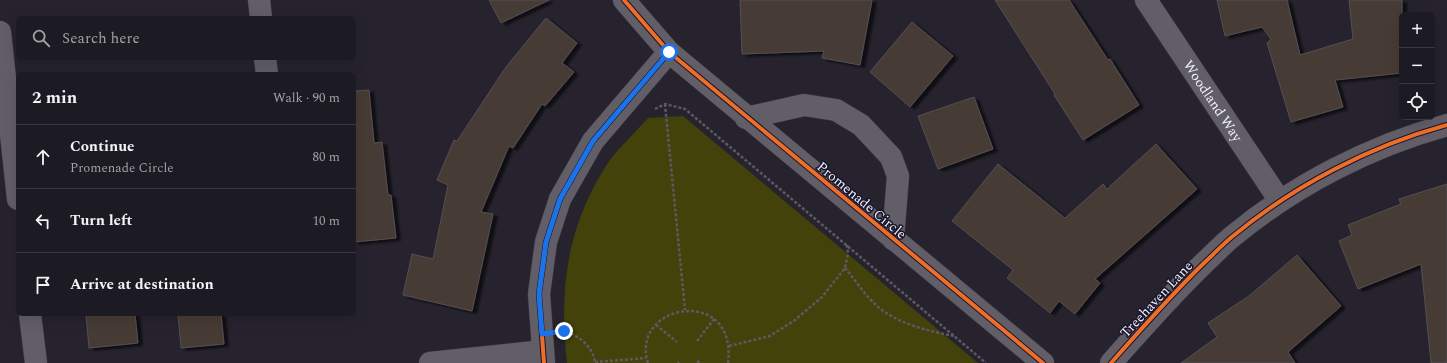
<!DOCTYPE html>
<html lang="en">
<head>
<meta charset="utf-8">
<style>
  :root { --surface:#1c1a22; --page:#29272f; --text:#f1f3f6; --muted:#a0a1a5; --line:#3a3840 }
  body { margin:0; font-family:Spectral,serif; background:var(--page); color:var(--text) }
  .controls { position:absolute; right:12px; top:12px; display:grid; overflow:hidden; border-radius:6px; box-shadow:0 4px 16px #0002 }
  .controls button { width:36px; height:36px; display:grid; place-items:center; padding:0; border:0; border-bottom:1px solid var(--line); background:var(--surface); color:var(--text); font:20px sans-serif }
  .stop { position:absolute; width:12px; height:12px; margin:-9px; border:3px solid #1a73e8; border-radius:50%; background:#fff }
  .stop.end { background:#1a73e8; border-color:#fff; box-shadow:0 1px 4px #0008 }
  .list { margin:0; padding:0; list-style:none }
  h2 { display:flex; justify-content:space-between; align-items:center; height:52px; margin:0; padding:0 16px; font-size:17px }
  h2 small { font-size:13px; font-weight:400; color:var(--muted) }
  .list li { display:grid; grid-template-columns:26px 1fr auto; gap:12px; align-items:center; box-sizing:border-box; height:64px; padding:0 16px; border-top:1px solid var(--line) }
  .list b { display:block; font-size:15px; white-space:nowrap }
  .list p { margin:0; font-size:13px; white-space:nowrap; color:var(--muted) }
  .list em { font-size:13px; font-style:normal; color:var(--muted) }
  .icon { flex:none; width:22px; height:22px; fill:none; stroke:currentColor; stroke-width:2; stroke-linecap:round; stroke-linejoin:round }
  .map { position:relative; flex:none; width:1447px; height:363px; overflow:hidden }
  .search { position:absolute; background:var(--surface); box-shadow:0 4px 16px #0002; left:16px; top:16px; width:340px; height:44px; display:flex; align-items:center; gap:10px; box-sizing:border-box; padding:0 14px; border-radius:6px; color:var(--muted); font-size:15px }
  .panel { position:absolute; background:var(--surface); box-shadow:0 4px 16px #0002; left:16px; top:72px; width:340px; height:244px; border-radius:6px }
  .map>svg:first-child { display:block }
  .green { fill:#42420a }
  .building { fill:#473a36; stroke:#554f52; filter:url(#shadow) }
  .lines { fill:none; stroke-linecap:round; stroke-linejoin:round }
  .street-casing { stroke:#403e48; stroke-width:23 }
  .path { stroke:#5c5962; stroke-width:2.5; stroke-dasharray:3 2; stroke-linecap:butt }
  .street { stroke:#615e68; stroke-width:22 }
  .cycleway-casing { stroke:#191529; stroke-width:6 }
  .cycleway { stroke:#ee6e29; stroke-width:4 }
  .route { stroke:#1a73e8; stroke-width:5 }
  .labels { text-anchor:middle; stroke-width:3; stroke-linejoin:round; paint-order:stroke }
  .street-label { font-size:14px; fill:#f0eefd; stroke:#191529 }
</style>
</head>
<body>
<div class="map">
<svg width="1447" height="363" viewBox="0 0 1447 363">
  <defs>
    <filter id="shadow"><feDropShadow dx="4.5" dy="2.5" stdDeviation="1" flood-color="#0009"/></filter>
  </defs>
  <rect width="100%" height="100%" fill="#26232e"/>
  <path class="green" d="M683 116 978 363H567C559 293 566 230 604 169 614 152 634 134 648 118Z"/>
  <path class="building" d="M489 0H549L501 23Z
    M740 0H872L860 65 822 58 824 51 742 54Z
    M995 0H1069L1108 60 1110 59 1139 105 1083 140 1054 95 1055 94Z
    M1217 0H1287L1300 55 1353 39 1349 0H1402V73L1335 80 1343 107 1291 122 1267 43 1271 39 1262 27 1225 36Z
    M546 18 577 43 562 63 574 72 545 106 542 104 513 148 509 146 481 212 493 214 472 311 403 295 412 254 433 259 448 185 437 180 454 140 457 141 506 67Z
    M912 22 953 56 910 107 870 72Z
    M369 90 374 143 382 142 388 195H391L396 238 354 242V91Z
    M974 97 993 149 938 169 918 116Z
    M1156 144 1197 189 1095 279 1100 283 1075 314 1059 301 1050 313 1007 278 1013 270 952 221 998 164 1065 218 1103 184 1107 189Z
    M1447 184V363H1431L1421 264 1358 289 1339 241 1352 235 1348 225 1401 204 1399 199Z
    M1297 255 1341 306 1288 352 1295 363H1181L1217 337 1208 323 1249 296Z
    M86 314H135L138 343 89 348Z
    M178 314H221L224 344 181 348Z"/>
  <g class="lines">
    <g class="street-casing">
      <g id="street">
        <path d="M259 0 261 18"/>
        <path d="M624 0 669 52 1043 363"/>
        <path id="s1" d="M1146 0 1280 201"/>
        <path d="M0 32 18 199"/>
        <path d="M265 58 267 74"/>
        <path d="M746 118 804 105 836 110 861 125 891 157 898 176 893 239"/>
        <path d="M30 314 36 363"/>
        <path d="M430 363 543 351"/>
        <path d="M544 363 539 294 546 242 560 199 593 141 669 52"/>
        <path d="M1111 363C1141 329 1171 295 1204 263 1214 254 1223 244 1233 236 1295 185 1370 146 1447 125"/>
      </g>
    </g>
    <path class="path" d="M665 104 685 310
      M655 109 665 104 685 109 986 363
      M845 268C855 280 865 295 877 306 898 324 928 331 954 336
      M656 325 677 342
      M566 332C581 337 593 347 595 363
      M697 341 714 319
      M729 346 770 336 795 320 822 297 845 268 848 254 847 245
      M697 361 700 363
      M595 362 646 358
      M648 363C629 303 738 285 728 363
      M678 363 679 362"/>
    <use href="#street" class="street"/>
    <g class="cycleway-casing">
      <path id="cycleway" d="M624 0 669 52 1043 363
        M544 363 539 294 546 242 560 199 593 141 669 52
        M1111 363C1141 329 1171 295 1204 263 1214 254 1223 244 1233 236 1295 185 1370 146 1447 125"/>
    </g>
    <use href="#cycleway" class="cycleway"/>
  </g>
  <g class="lines">
    <path class="route" d="M564 331 542 334 539 294 546 242 560 199 593 141 669 52"/>
  </g>
  <g class="labels">
    <g class="street-label">
      <text dy="5" stroke="none"><textPath href="#s1" startOffset="121">Woodland Way</textPath></text>
      <text transform="translate(862 200) rotate(40)" y="5">Promenade Circle</text>
      <text transform="translate(1156 299) rotate(-47)" y="5">Treehaven Lane</text>
    </g>
  </g>
</svg>
<div class="controls">
<button>+</button>
<button>−</button>
<button><svg class="icon" aria-label="locate" viewBox="0 0 24 24"><circle cx="12" cy="12" r="6"/><path d="M12 2v4M12 18v4M2 12h4M18 12h4"/></svg></button>
</div>
<div class="stop" style="left:669px;top:52px"></div>
<div class="stop end" style="left:564px;top:331px"></div>
<div class="search"><svg class="icon" aria-label="search" viewBox="0 0 24 24"><circle cx="10" cy="10" r="6"/><path d="M15 15l6 6"/></svg>Search here</div>
<section class="panel">
<h2>2 min<small>Walk · 90 m</small></h2>
<ul class="list">
<li><svg class="icon" aria-label="ahead" viewBox="0 0 24 24"><path d="M12 20V5M6 11l6-6 6 6"/></svg><div><b>Continue</b><p>Promenade Circle</p></div><em>80 m</em></li>
<li><svg class="icon" aria-label="left" viewBox="0 0 24 24"><path d="M17 20v-9H6M10 6l-5 5 5 5"/></svg><div><b>Turn left</b></div><em>10 m</em></li>
<li><svg class="icon" aria-label="arrive" viewBox="0 0 24 24"><path d="M6 21V4h12l-3 4 3 4H6"/></svg><div><b>Arrive at destination</b></div></li>
</ul>
</section>
</div>
</body>
</html>
